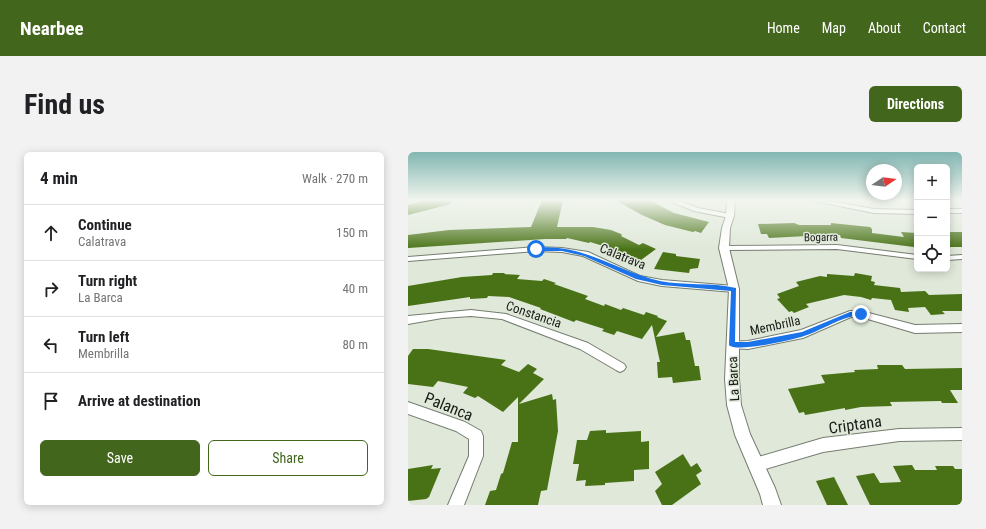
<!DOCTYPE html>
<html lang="en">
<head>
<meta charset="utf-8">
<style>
  :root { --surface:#fff; --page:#f2f2f2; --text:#202124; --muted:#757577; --line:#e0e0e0; --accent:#43661d }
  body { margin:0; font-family:"Roboto Condensed",sans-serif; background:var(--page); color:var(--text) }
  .controls { position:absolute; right:12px; top:12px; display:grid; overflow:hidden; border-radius:6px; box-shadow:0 2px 10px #0003 }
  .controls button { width:36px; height:36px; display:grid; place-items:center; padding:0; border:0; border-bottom:1px solid var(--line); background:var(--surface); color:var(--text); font:20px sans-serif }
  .compass { position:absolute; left:458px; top:12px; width:36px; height:36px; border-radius:50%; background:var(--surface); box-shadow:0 2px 10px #0003; rotate:77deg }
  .stop { position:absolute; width:12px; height:12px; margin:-9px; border:3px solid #1a73e8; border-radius:50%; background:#fff }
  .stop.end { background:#1a73e8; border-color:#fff; box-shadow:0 1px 4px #0008 }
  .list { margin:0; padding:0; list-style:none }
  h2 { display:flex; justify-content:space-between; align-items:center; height:52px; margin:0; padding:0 16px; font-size:17px }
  h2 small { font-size:13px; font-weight:400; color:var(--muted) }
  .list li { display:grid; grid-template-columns:26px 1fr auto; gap:12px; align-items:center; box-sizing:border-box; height:56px; padding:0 16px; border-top:1px solid var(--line) }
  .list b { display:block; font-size:15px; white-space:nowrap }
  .list p { margin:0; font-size:13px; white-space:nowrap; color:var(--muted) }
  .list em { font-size:13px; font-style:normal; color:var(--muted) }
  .actions { display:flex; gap:8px; padding:12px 16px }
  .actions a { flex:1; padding:9px 0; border:1px solid var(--accent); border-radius:6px; text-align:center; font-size:14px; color:var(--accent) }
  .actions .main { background:var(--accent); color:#fff }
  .icon { flex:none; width:22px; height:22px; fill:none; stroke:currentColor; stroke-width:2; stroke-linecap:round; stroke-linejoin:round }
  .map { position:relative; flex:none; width:554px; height:353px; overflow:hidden; border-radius:6px }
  header { display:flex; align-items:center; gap:24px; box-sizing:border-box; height:56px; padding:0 20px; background:var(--accent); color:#fff }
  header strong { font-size:19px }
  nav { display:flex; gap:22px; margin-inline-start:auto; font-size:14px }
  .intro { display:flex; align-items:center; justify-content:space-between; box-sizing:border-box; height:96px; padding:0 24px }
  h1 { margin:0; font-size:28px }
  .button { padding:10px 18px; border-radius:6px; background:var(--accent); color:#fff; font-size:14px; font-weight:700 }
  main { display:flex; gap:24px; padding:0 24px }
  aside { flex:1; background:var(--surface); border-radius:6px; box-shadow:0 2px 10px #0003 }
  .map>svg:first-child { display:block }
  .building { fill:#487215 }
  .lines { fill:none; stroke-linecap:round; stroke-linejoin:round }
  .minor-casing { stroke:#757d70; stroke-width:2 }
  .tertiary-casing { stroke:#757d70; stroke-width:2 }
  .minor { fill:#fff; fill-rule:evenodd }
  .tertiary { fill:#fff; fill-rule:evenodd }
  .route { fill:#1a73e8 }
  .labels { text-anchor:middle; stroke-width:3; stroke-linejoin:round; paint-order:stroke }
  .far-street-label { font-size:11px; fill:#181b16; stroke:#dfe8d9 }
  .street-label { font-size:13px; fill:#181b16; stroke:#dfe8d9 }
  .near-street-label { font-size:16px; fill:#181b16; stroke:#dfe8d9 }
</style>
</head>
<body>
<header>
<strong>Nearbee</strong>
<nav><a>Home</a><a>Map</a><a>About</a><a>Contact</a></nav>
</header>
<div class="intro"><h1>Find us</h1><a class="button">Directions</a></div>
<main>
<aside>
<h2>4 min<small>Walk · 270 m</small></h2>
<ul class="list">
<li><svg class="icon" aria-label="ahead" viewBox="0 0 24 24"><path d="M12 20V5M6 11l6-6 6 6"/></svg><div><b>Continue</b><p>Calatrava</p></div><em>150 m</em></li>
<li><svg class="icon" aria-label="right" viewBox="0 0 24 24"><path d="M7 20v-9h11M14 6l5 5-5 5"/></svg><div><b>Turn right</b><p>La Barca</p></div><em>40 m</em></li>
<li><svg class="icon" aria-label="left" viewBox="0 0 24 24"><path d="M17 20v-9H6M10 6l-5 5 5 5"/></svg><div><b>Turn left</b><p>Membrilla</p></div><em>80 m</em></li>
<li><svg class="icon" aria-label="arrive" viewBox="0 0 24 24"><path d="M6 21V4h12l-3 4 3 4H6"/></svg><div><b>Arrive at destination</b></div></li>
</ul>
<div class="actions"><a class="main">Save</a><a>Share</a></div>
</aside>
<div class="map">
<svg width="554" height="353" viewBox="0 0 554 353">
  <rect width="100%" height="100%" fill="#dfe8d9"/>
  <path class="building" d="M19 48H43V52L0 63V53Z
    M134 48H155L149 75H185L203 78 213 82 214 83 213 84 231 93 235 91 248 97 229 111 199 95 182 90 181 91 159 86 158 87H137L0 96V83L41 78 123 75Z
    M207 48H241L266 61 301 70 293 81 287 79 285 80 257 73 234 63Z
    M386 71 391 73H423V71L452 74 462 75 464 77V81L496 85 493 80 509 81V98L506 95 433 86 432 83H398L399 84 361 86 359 82H353L350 72Z
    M539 80H554V95H539Z
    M255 100 268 102V104L292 107 290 116 282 117 281 121 246 117Z
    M85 121H97L96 122 112 123 109 127 134 129 136 127 148 131 146 132 180 144 177 147 196 154 197 152 213 158 215 156 236 163 238 160 250 164 249 165 259 169 248 185 276 180 278 188H282L287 214H291L293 228 265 231 264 225 250 226 249 210H252L244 173 234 187 209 179 206 183 194 179 196 177 168 168 166 170 132 157 133 156 101 145 80 144 79 146 62 147V145L0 154V134L54 125 84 123Z
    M447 121 464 124 463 129 467 130 466 133 492 136 493 140 517 139 521 143 554 142V159H534L537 162 523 163 517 155 500 156 501 160 487 158 483 148 464 146 463 148 453 145 436 143 398 152 401 155 386 161 384 159 381 160 369 147 372 146 369 142 391 134 388 130 412 124 419 125V122L446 124Z
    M5 197H20L98 208 93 213 111 220 120 212 129 217 125 221 136 227 111 252 144 242 145 248 148 247 150 279 139 338 133 339 130 353H77L82 339 88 338 93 322 95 321 104 290H110V245L95 260 70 244 67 246 55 241 60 235 30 229 25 235 0 232V204Z
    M469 213H494L497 217 554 216V238H542L550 251H534L533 249 482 250 484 254 453 255 437 258V256L397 263 396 260 391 261 380 237 417 231 413 223 447 220 446 218 470 217Z
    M198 278V281L233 279V290L241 289V317L226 318V329L197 331V333L177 334 178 328 168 329 171 312H165L169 288H179L182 279Z
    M275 302 283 315 289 311 294 319 288 323 293 332 264 353H254L247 339 254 332 247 320Z
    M25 313 23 317 33 316 21 345 18 347 0 349V317Z
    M504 313 507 318H529L527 314H545L547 317H554V353H462L448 324 466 321 472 331 493 330 485 314Z
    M426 325 440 353H419L408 329Z"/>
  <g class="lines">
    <g class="minor-casing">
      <path id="minor" d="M259 48H269L290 56 322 62 325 64 322 66 286 59Z
        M401 48H417L466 57 509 58V62L466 61Z
        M539 57H554V61H539Z
        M429 93 509 103V107L429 97 316 98 312 96 316 94Z
        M128 95 154 96 180 100 232 124 254 128 326 134 330 137 326 140 254 134 230 129 175 104 154 100 128 99 0 109V105Z
        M554 103V107L539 108V104Z
        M63 158 98 162 180 191 216 212 218 215 216 218 212 220 208 218 172 197 94 167 63 164 34 166 0 172V164Z
        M442 159H453L507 173 554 172V180L507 181 453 165H443L395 186 340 197 320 196 319 193 320 190 340 189 393 178Z
        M0 250 57 270 73 279 75 284V304L56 353H40L61 304V287L48 279 0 262Z
        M554 276V288L491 289 415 300 347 320 342 318 340 313 342 308 347 306 415 286 491 277Z"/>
    </g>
    <g class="tertiary-casing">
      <path id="tertiary" d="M319 48H327L326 64 322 76 321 96 331 137V227L333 253 342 282 367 336 373 353H355L352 342 327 283 319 253 317 227 321 137 311 96 314 76 318 64Z"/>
    </g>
    <use href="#minor" class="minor"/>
    <use href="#tertiary" class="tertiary"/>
  </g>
  <linearGradient id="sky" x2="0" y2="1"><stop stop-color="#82b6b2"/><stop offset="0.49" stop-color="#f1f5ee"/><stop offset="1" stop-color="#f1f5ee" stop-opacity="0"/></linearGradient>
  <rect width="554" height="98" fill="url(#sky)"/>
  <path class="route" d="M126 96C173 90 208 119 252 129 276 134 303 130 328 136L327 190H340L394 180 442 160 453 159 456 162C452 165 447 163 442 165 426 169 412 179 396 184 384 188 328 201 321 193L323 139 254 133 228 127 176 104 154 99H128L126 98Z"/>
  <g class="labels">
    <g class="far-street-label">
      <text transform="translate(413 85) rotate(-1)" y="4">Bogarra</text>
    </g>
    <g class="street-label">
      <text transform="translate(215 104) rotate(22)" y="5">Calatrava</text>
      <text transform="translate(126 162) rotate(19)" y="5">Constancia</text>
      <text transform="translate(367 173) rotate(-12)" y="5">Membrilla</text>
      <text transform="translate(325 227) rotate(-93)" y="5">La Barca</text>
    </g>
    <g class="near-street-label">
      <text transform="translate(41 254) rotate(22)" y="6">Palanca</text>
      <text transform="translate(447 272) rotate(-8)" y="6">Criptana</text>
    </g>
  </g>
</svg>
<div class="controls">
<button>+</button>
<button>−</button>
<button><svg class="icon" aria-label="locate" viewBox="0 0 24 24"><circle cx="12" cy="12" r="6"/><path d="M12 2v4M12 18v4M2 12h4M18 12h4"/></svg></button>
</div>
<svg class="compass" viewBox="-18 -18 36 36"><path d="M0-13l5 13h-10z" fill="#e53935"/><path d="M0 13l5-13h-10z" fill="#757577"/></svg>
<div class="stop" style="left:128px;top:97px"></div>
<div class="stop end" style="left:453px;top:162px"></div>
</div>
</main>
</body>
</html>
